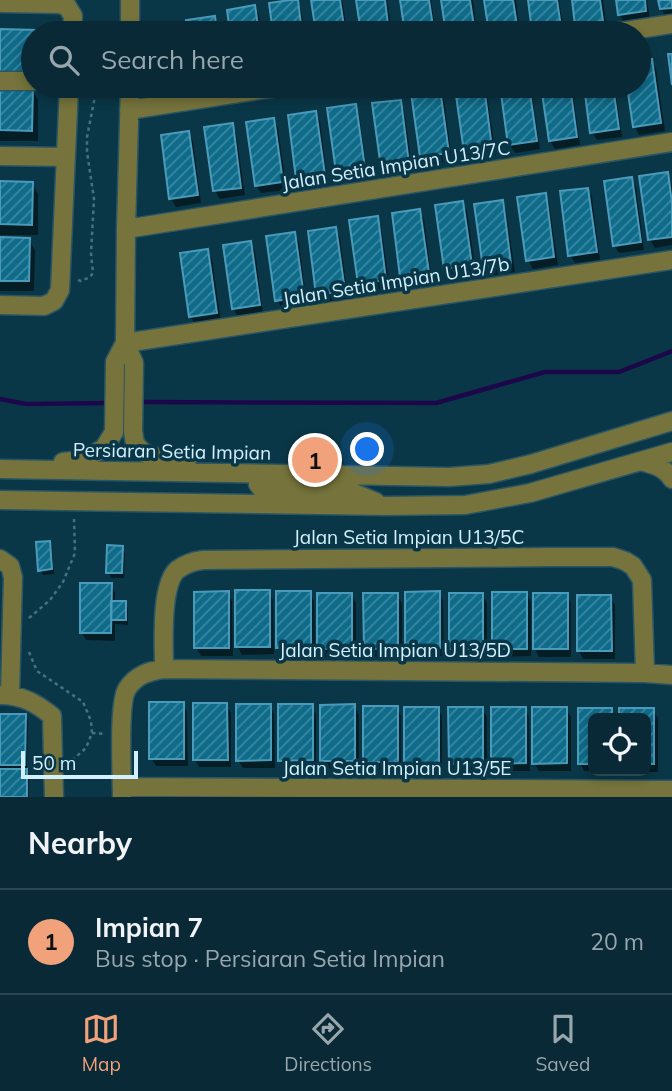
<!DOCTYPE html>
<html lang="en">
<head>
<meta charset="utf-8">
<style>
  :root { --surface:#082935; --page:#163541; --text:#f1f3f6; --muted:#98a6ad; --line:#294550; --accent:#f1a27b }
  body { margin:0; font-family:Mulish,sans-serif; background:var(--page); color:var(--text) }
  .controls { position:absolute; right:21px; bottom:21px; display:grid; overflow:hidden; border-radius:10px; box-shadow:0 4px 10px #0003 }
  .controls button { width:63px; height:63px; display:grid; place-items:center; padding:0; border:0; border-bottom:2px solid var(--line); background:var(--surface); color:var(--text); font:35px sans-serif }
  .scale { position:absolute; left:21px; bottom:18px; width:117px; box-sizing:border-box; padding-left:7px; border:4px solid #d2f0fe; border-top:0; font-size:19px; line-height:24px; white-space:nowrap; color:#d2f0fe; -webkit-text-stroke:5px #0a3747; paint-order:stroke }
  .you { position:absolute; left:368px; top:450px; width:24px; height:24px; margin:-18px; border:5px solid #fff; border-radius:50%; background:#1a73e8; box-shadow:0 0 0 10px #1a73e833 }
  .badge { display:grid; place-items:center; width:46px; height:46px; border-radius:50%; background:var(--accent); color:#111; font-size:23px; font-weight:700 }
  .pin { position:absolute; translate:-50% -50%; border:4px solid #fff; box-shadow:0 2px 7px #0006 }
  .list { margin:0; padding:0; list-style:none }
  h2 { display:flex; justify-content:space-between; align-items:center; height:91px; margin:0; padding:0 28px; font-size:30px }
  h2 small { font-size:23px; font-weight:400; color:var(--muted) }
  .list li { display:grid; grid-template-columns:46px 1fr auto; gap:21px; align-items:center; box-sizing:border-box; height:105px; padding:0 28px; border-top:2px solid var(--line) }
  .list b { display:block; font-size:26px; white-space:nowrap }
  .list p { margin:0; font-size:23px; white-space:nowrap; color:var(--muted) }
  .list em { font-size:23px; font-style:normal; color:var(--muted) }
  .icon { flex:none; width:38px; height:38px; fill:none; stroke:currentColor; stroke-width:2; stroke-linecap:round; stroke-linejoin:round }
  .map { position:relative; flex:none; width:672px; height:797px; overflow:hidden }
  .search { position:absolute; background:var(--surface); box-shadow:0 4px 10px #0003; left:21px; right:21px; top:21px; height:77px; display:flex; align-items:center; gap:18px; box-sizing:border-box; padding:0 24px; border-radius:38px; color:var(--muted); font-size:26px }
  .sheet { height:196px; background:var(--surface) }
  nav { display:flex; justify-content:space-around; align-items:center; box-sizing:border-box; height:98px; border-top:2px solid var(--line); background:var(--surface); font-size:19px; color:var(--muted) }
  nav a { display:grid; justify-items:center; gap:4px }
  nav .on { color:var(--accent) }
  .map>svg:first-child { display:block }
  .shadow { fill:#0007 }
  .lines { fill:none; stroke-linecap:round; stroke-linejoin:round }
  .stream { stroke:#1b0749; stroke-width:4.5 }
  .building { fill:url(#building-hatch); stroke:#4a9aba; stroke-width:2 }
  .minor-casing { stroke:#2a5564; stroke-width:21 }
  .path { stroke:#48707f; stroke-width:2.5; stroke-dasharray:3.5 3.5; stroke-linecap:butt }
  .minor { stroke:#76743c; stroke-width:18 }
  .labels { text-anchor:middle; stroke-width:7; stroke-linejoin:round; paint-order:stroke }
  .street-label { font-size:19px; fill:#d2f0fe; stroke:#0a3747 }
</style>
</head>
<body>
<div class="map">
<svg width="672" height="797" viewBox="0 0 672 797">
  <defs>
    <pattern id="building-hatch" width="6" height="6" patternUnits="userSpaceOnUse" patternTransform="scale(1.75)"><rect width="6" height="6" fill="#0e6b89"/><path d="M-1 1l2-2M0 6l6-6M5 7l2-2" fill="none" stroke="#3c88a1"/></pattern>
  </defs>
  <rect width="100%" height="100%" fill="#0a3747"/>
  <path class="shadow" d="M313 0H341L343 4 347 33H318Z
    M358 0H387L392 33H362Z
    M402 0H431L436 33H407Z
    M443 0H473L477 33H448Z
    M486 0H516L520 33H491Z
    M530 0H559L564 33H536L534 30Z
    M573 0H603L607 29 582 33 577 25Z
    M618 0H647L650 19 624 23 620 15Z
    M660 0H672V16L666 17 661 9Z
    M297 1 301 9 305 33H275L271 4Z
    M254 7 259 15 261 33H232L229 11Z
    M214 18 219 26 220 33H190L188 21Z
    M652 61 656 69 665 131 639 135 635 127 629 86H639V63Z
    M198 86H227V88L202 92Z
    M482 86 487 94 496 156 470 159 466 151 457 89Z
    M502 86H531L540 149 515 153 510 145Z
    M543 86H572L580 145 555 149 550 141Z
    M586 86H615L622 137 597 140 592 132Z
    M0 89H32L38 100V141H0Z
    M439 91 444 99 452 161 426 165 422 156Z
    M400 101 404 110 413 172 388 175 383 167Z
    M355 106 359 114 368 176 342 180 338 172Z
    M315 113 320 121 328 183 303 186 298 178Z
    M273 120 278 128 287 190 261 193 256 185Z
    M232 125 236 133 245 195 220 199 215 191 206 129Z
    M188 133 193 141 201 203 176 207 171 199Z
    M667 174 672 186V245L655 248 650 240Z
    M631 179 636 187 644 250 619 253 614 245Z
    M0 183H32L38 194V235H0Z
    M587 189 592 197 600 260 575 263 570 255Z
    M545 195 549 203 558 265 533 269 528 260Z
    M502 202 506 210 515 272 489 276 485 268Z
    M462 203 467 211 476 273 450 276 446 268Z
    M419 211 424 219 432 281 407 285 402 277Z
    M377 218 381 226 390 288 364 291 360 283Z
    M335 229 340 237 348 299 323 303 318 295Z
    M294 234 299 242 307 305 282 308 277 300Z
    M0 239 29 240 35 250 34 291H0Z
    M250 243 255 251 263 313 238 317 233 308Z
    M207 251 212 259 221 321 195 324 190 316Z
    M49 542 52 548 54 574 43 575 40 570Z
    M122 548 125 553 124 578H111L108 572Z
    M111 585 115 593V603H125L128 608V625L115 624V641L86 640 81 632Z
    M269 592 273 600 274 654 242 655 237 646Z
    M228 593 232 601 233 656H201L196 647Z
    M310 593 314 601 315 655H282L278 647Z
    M439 593 443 601 444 656H412L407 647Z
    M526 594 531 602V656L499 657 494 649Z
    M319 595H351L356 603V657H324L319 649Z
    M365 595H397L402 603V657H370L365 649Z
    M450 595H482L487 603V657H455L450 649Z
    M534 595H567L571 603V657H539L535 649Z
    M610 597 615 605V659H583L579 651Z
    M183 704 187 712 188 766H156L151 758Z
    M226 705 231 713V767H199L195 759Z
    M270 706 274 714 275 768H243L238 760Z
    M311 706 316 714V768H284L280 760Z
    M354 706 359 714V769H327L322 760Z
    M365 708H397L401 716V770H369L365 762Z
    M438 708 442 716V771H410L406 763Z
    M482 709 487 717V771H455L450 763Z
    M525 709 529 717 530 771H498L493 763Z
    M566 709 571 717V771H539L534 763Z
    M579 709H611L616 718H593V771H616H584L580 763Z
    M621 710H653L658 718V772H626L625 771H646V718H621Z
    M0 716H25L28 721 27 769H25L29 776V797H0Z"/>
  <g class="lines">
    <path class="stream" d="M0 399 26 404 109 403
      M139 402 436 403 545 372H619L672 351"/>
  </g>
  <path class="building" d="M290 0H298L302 33H273L269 3Z
    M311 0H340L345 33H316Z
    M356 0H385L389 33H361Z
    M400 0H429L434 33H405Z
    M441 0H470L475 33H446Z
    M484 0H513L518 32 489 33Z
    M528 0H557L561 27 532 31Z
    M572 0H600L603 21 575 25Z
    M616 0H645L646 11 618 15Z
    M658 0H672V8L660 9Z
    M255 5 259 33H230L227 10Z
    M215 16 217 33H188L186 20Z
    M0 29 37 30V33H33V73H0Z
    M668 54H672V85Z
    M652 59 661 123 633 127 627 86H639V61Z
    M469 86H484L492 148 464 152 455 88Z
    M500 86H529L537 141 508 145Z
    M541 86H570L577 137 549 141Z
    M584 86H613L619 129 590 133Z
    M0 87 33 88 32 131 0 130Z
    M440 89 449 153 420 157 411 93Z
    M401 100 409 164 381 168 372 103Z
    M356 104 365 168 336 172 327 108Z
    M316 111 325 175 296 179 288 115Z
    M274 118 283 182 255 186 246 122Z
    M233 123 241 188 213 191 204 127Z
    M189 131 198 195 169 199 161 135Z
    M668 172 672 203V237L648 240 639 176Z
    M632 177 641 242 613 246 604 181Z
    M0 181 33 182 32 225 0 224Z
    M588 188 597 252 568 256 560 191Z
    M546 193 554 257 526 261 517 197Z
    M503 200 511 264 483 268 474 204Z
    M463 201 472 265 444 269 435 205Z
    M420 209 429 273 400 277 392 213Z
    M378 216 386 280 358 284 349 220Z
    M336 227 345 291 316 295 308 231Z
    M295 232 304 297 275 301 266 236Z
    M0 237 30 238 29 281H0Z
    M251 241 260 305 232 309 223 245Z
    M208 249 217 313 189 317 180 253Z
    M50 541 52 569 38 571 36 542Z
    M107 545 123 546 122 573H106Z
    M80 583H112L111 633H80Z
    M235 590H270V647H235Z
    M229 591V648H194V592Z
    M276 591H311V647L276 648Z
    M440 591V648H405V592Z
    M492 592H527V649H492Z
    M317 593H352V649H317Z
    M363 593H398V649H364Z
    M449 593H483V649H449Z
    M533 593H568V649H533Z
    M577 595H611L612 651H577Z
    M111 601H126V620H111Z
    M149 702H184V759H149Z
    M193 703H227L228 760H193Z
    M236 704H271V760L236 761Z
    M278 704H313V760L278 761Z
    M355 704V761H320V705Z
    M363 706H398V762H363Z
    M404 707H439V763H404Z
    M448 707H483V763L449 764Z
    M491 707H526V763L491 764Z
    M532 707H567V763L532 764Z
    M578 708H612V718H593V764H578Z
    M619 708H654V764H646V718H619Z
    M0 714H26L25 765H0Z
    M0 769H27V797H0Z"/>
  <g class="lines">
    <g class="minor-casing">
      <path id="minor" d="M59 0V4L67 6 73 16 72 33
        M0 3 59 4
        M130 33V0
        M613 33 672 24
        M0 81H33
        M130 86 126 229 125 343 134 363 133 431 135 444 144 453 165 460 187 461
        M129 110 284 86
        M0 156 64 157
        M126 229 672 142
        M0 305 44 306 54 301 60 290 69 86
        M125 343 672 260
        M640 461C652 464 665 467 672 479
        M63 462 83 460 104 448 114 432 115 362 125 343
        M0 469 449 477 489 474 531 464 672 421
        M270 474 261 480 258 484 261 488 268 491 295 489 349 491 376 502
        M0 500 386 506 465 505 530 493 672 452
        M0 559 10 566 13 577 10 695
        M164 669C164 646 160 586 177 570 185 564 194 561 203 560L555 557H613L625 561 633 566 642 580 645 673
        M0 695C22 695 36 703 52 716L54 797
        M122 787 672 790
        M122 797C122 776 118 703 127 689 136 675 149 671 164 669L645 673 672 675"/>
    </g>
    <path class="path" d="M78 280 81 281 90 277 93 273 91 254 94 199 87 152V137L97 86
      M29 618 50 600 63 582 75 553 74 519
      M29 652 37 671 83 702 91 721 92 733 86 748 69 763
      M92 733 105 734"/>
    <use href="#minor" class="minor"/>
  </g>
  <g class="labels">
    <g class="street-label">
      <text transform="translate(396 165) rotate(-9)" y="7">Jalan Setia Impian U13/7C</text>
      <text transform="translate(396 281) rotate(-9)" y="7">Jalan Setia Impian U13/7b</text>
      <text transform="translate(172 451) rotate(1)" y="7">Persiaran Setia Impian</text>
      <text x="409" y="544">Jalan Setia Impian U13/5C</text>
      <text x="395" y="657">Jalan Setia Impian U13/5D</text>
      <text x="397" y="775">Jalan Setia Impian U13/5E</text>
    </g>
  </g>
</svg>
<div class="controls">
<button><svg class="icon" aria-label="locate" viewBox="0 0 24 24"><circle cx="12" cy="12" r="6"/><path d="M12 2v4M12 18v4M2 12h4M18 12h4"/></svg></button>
</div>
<div class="scale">50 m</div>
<div class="you"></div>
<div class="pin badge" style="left:315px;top:460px">1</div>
<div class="search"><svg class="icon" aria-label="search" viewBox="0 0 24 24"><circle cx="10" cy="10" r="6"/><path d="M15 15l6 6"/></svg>Search here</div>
</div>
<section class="sheet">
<h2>Nearby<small></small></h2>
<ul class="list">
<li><span class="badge">1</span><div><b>Impian 7</b><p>Bus stop · Persiaran Setia Impian</p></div><em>20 m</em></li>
</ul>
</section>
<nav>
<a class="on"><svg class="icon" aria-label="map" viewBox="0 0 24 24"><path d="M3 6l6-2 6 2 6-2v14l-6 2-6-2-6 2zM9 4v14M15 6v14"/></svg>Map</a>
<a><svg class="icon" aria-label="directions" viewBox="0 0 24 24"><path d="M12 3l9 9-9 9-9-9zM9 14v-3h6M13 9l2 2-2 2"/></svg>Directions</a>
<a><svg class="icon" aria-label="saved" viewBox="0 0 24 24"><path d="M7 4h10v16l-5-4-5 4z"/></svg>Saved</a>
</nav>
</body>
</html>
